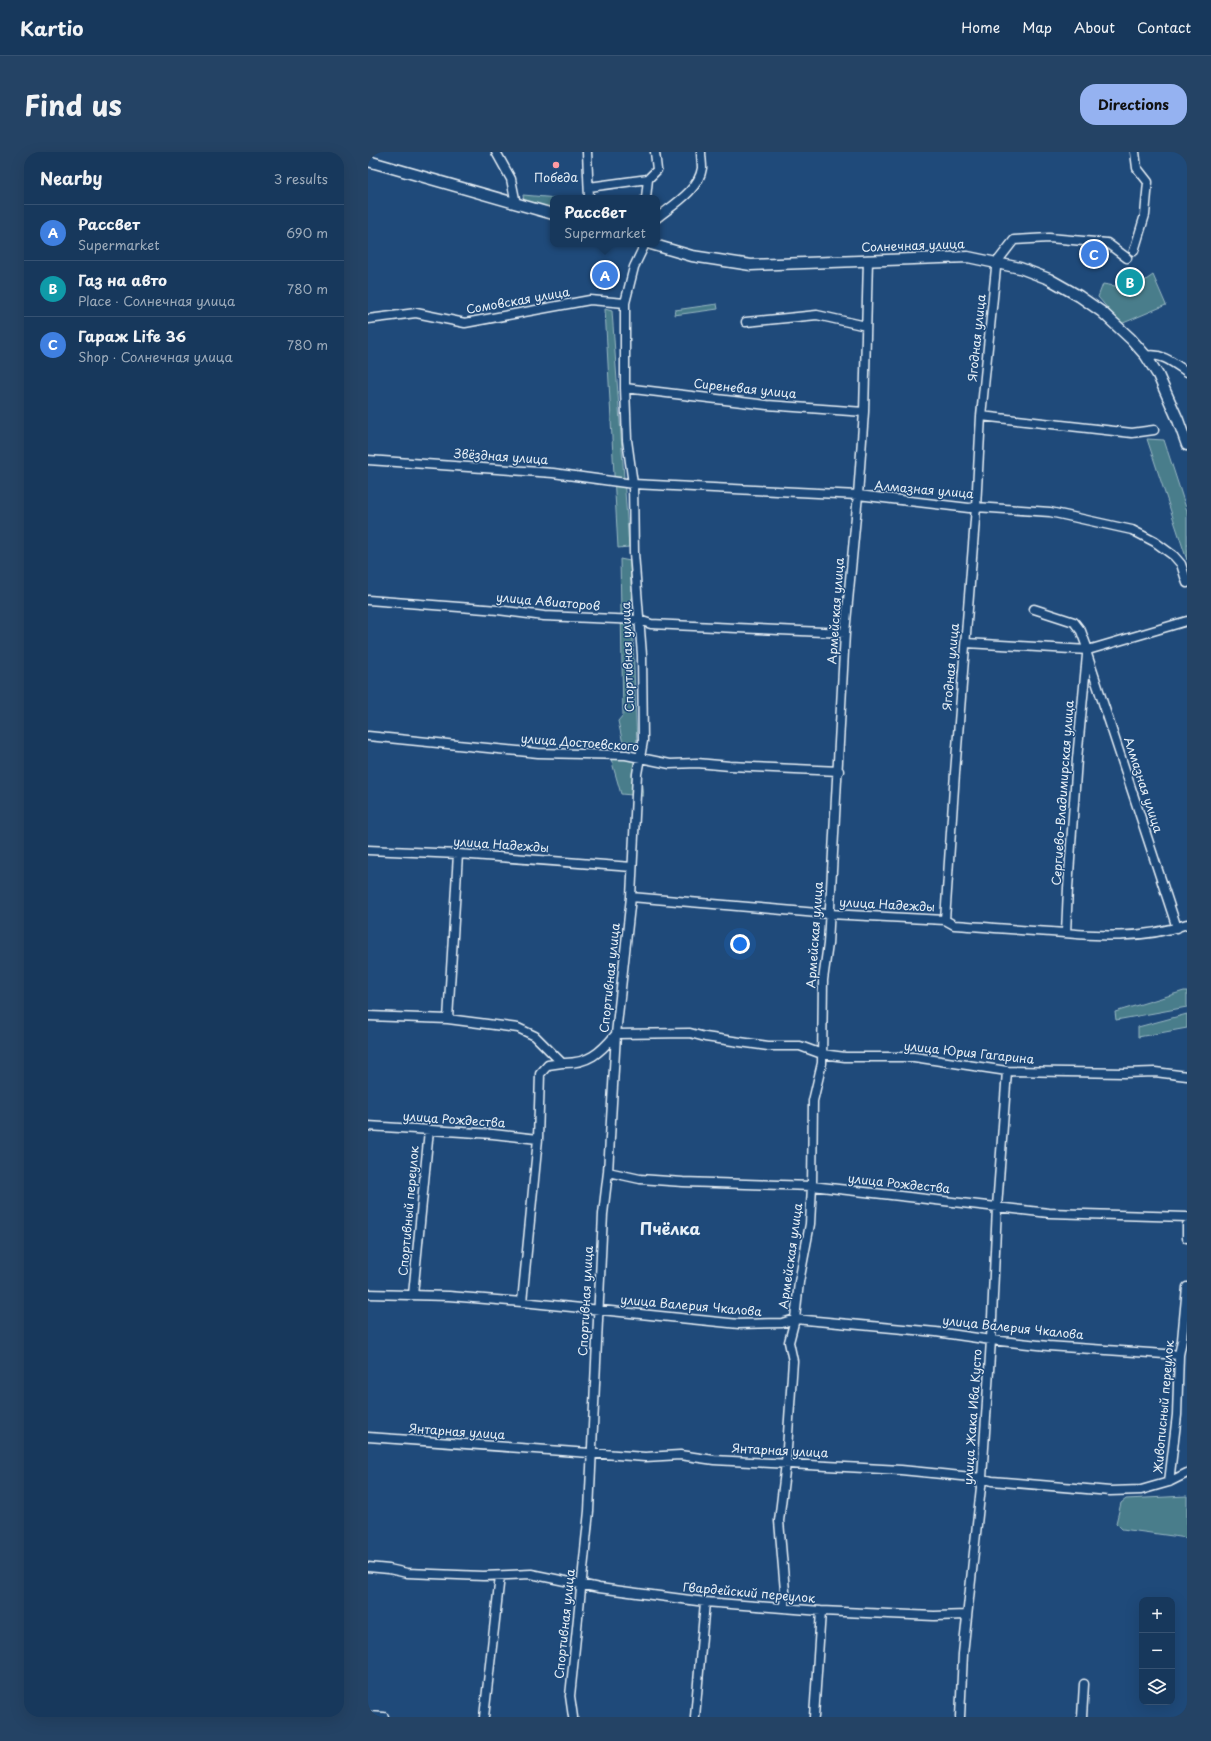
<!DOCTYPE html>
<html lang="en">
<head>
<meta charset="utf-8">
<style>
  :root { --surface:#17385c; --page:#244365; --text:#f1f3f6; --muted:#9eacbb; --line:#365272; --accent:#95b2f1 }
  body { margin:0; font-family:"Playpen Sans",sans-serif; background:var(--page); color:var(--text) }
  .controls { position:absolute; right:12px; bottom:12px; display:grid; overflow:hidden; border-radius:8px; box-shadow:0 4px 16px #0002 }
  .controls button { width:36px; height:36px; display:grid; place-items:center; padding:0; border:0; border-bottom:1px solid var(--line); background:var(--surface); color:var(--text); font:20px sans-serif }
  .you { position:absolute; left:372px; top:792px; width:14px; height:14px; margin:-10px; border:3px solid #fff; border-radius:50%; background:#1a73e8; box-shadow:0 0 0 6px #1a73e833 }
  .badge { display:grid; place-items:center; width:26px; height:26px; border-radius:50%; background:var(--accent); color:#fff; font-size:13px; font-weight:700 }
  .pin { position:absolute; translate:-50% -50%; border:2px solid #fff; box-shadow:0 1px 4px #0006 }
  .popup { position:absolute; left:182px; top:43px; width:110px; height:52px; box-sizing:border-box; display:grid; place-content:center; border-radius:8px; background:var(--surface); filter:drop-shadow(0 1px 3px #0005); font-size:13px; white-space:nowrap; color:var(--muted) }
  .popup b { font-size:15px; color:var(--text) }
  .popup::after { content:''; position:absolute; left:50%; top:100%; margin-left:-8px; border:8px solid transparent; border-top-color:var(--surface) }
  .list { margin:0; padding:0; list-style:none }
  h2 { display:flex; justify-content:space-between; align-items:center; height:52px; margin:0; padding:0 16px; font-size:17px }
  h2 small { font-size:13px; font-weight:400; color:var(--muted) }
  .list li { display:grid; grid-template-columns:26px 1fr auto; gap:12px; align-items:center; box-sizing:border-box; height:56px; padding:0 16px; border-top:1px solid var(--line) }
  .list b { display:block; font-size:15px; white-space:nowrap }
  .list p { margin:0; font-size:13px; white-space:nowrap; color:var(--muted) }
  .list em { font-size:13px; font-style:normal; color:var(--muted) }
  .icon { flex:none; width:22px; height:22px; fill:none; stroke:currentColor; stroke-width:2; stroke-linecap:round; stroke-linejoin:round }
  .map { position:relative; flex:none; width:819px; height:1565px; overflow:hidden; border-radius:16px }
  header { display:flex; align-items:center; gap:24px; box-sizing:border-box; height:56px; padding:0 20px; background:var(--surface); border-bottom:1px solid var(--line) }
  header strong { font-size:19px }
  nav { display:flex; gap:22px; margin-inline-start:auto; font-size:14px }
  .intro { display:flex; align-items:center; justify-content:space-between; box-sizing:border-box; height:96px; padding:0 24px }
  h1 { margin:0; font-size:28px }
  .button { padding:10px 18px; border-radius:16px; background:var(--accent); color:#111; font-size:14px; font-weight:700 }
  main { display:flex; gap:24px; padding:0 24px }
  aside { flex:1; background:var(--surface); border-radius:16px; box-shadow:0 4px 16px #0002 }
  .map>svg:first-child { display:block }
  .green { fill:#487d8b; stroke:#98b7c2 }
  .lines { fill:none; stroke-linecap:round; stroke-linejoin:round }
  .minor-casing { stroke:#e8f1f8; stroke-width:11 }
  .tertiary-casing { stroke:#e8f1f8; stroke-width:13 }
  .minor { stroke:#1f4a7a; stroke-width:8 }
  .tertiary { stroke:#1f4a7a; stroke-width:10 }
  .poi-dot { fill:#ff9aa2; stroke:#1f4a7a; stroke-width:1.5 }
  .labels { text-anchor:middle; stroke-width:3; stroke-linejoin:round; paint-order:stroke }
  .poi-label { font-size:12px; fill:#e8f1f8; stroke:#1f4a7a }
  .street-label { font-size:12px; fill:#e8f1f8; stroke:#1f4a7a }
  .district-label { font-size:16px; font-weight:bold; fill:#e8f1f8; stroke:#1f4a7a }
</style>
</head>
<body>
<header>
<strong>Kartio</strong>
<nav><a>Home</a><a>Map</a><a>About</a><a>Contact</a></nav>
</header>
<div class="intro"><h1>Find us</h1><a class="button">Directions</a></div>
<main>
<aside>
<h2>Nearby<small>3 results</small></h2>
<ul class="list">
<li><span class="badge" style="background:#3f7fe0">A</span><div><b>Рассвет</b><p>Supermarket</p></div><em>690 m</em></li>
<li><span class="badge" style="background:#0f9aa8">B</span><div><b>Газ на авто</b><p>Place · Солнечная улица</p></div><em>780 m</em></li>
<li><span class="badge" style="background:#3f7fe0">C</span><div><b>Гараж Life 36</b><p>Shop · Солнечная улица</p></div><em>780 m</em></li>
</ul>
</aside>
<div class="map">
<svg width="819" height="1565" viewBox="0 0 819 1565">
  <rect width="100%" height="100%" fill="#1f4a7a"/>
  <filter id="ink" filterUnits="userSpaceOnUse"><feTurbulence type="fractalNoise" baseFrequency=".025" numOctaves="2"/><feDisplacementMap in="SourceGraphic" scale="8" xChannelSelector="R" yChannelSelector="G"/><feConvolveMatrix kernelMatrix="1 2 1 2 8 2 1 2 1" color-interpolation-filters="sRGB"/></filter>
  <g filter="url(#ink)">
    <path class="green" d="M155 43 189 46H185V58L156 50Z
      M785 123 798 153 753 172 730 145 735 132 765 137Z
      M349 152 350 157 306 163 307 158Z
      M237 157 244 159 261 395 250 396Z
      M779 287 796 288 819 359V408Z
      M252 407 262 409 269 594 256 596 250 569 255 563Z
      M248 602 271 609 275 644 253 642 243 607Z
      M816 839H819V855L748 868 747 860Z
      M819 862V876L770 885V875Z
      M819 1344V1386L754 1377 748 1371 753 1351 758 1347Z"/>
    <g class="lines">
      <g class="minor-casing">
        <path id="minor" d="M128 0 143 27 148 52
          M219 0 221 46
          M221 35 280 27
          M278 46 280 27 289 18 287 0
          M289 66C305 53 331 38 334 16 334 11 333 5 333 0
          M766 99 777 63 780 30 769 16 767 0
          M0 167 48 161 97 171 222 148 257 151
          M378 170 449 163 498 174
          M778 204C793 200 807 212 819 220
          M257 236 399 253 496 260
          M613 264 764 281 786 278
          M0 308 185 321 265 332 490 343 601 356 608 355 682 360 764 378 787 390 806 404 813 412 819 431
          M0 448 130 458 176 464 271 468 283 472 477 481
          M598 491 720 498 713 479 706 470 666 457
          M0 584 170 601 258 603 302 612 329 611 362 614 471 619
          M0 698 90 702 264 715
          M263 745 461 762 577 768 586 773C618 775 651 778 683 780 729 784 775 788 819 772
          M577 768 587 621 608 355 613 264 628 116 629 110 646 88 681 86 739 91 759 106
          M809 776 719 502 720 498 819 469
          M698 781 700 736 709 607 719 503
          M0 864 80 867 150 876 167 884 194 911C220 912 232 901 248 882
          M80 867 90 702
          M248 882 322 881 337 885 400 894H432L454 902 477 905H546L639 919 756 921 787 920 819 924
          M0 974 125 982 170 987
          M240 1020 272 1027 315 1030 444 1034 681 1061 819 1065
          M819 1073V1086
          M0 1142 81 1144 154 1150 371 1172 414 1171 427 1167 568 1180 623 1188 680 1194 811 1203
          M45 1143 61 978
          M154 1150 170 987 172 922 180 913 194 911
          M0 1285 277 1305 312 1303 346 1308 533 1318 614 1326 624 1329 742 1339 773 1338 801 1330 819 1321
          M801 1330 809 1263 811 1203 814 1188 819 1135
          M0 1415 21 1417 39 1421 115 1424 163 1422 231 1436 337 1450 453 1459 566 1464 599 1463
          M416 1455 417 1439 411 1369 418 1311 425 1209 421 1190 427 1167 431 1130 442 1072 444 1034 445 949 454 911 455 828 460 792 477 481 490 343 496 260 500 108
          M0 1564 16 1565
          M116 1565 132 1424
          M205 1565 202 1544 221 1359 235 1062 240 1020 248 882 263 745 269 622 275 589 274 503 266 401 265 332 259 288 257 236V151L266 115 277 92
          M327 1565 337 1450
          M446 1565 453 1459
          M592 1565 595 1502 614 1326 623 1188 629 1055 639 919
          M714 1565 716 1532"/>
      </g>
      <g class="tertiary-casing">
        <path id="tertiary" d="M0 9 185 62
          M283 92 324 104 383 113 600 105 652 116 681 127 711 144 734 160 763 187 778 204 790 223 810 268 819 293"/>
      </g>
      <use href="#minor" class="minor"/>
      <use href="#tertiary" class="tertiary"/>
    </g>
  </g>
  <circle class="poi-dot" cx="188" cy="13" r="4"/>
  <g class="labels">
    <g class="poi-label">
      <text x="188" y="30">Победа</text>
    </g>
    <g class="street-label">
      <text transform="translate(545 94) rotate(-2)" y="4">Солнечная улица</text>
      <text transform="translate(150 149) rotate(-10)" y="4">Сомовская улица</text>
      <text transform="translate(609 186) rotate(-84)" y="4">Ягодная улица</text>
      <text transform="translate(377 237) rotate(6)" y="4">Сиреневая улица</text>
      <text transform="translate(133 305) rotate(4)" y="4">Звёздная улица</text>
      <text transform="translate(556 338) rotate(5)" y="4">Алмазная улица</text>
      <text transform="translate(180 450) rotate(5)" y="4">улица Авиаторов</text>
      <text transform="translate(468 459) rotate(-86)" y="4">Армейская улица</text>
      <text transform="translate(260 505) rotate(-92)" y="4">Спортивная улица</text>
      <text transform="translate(583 515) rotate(-85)" y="4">Ягодная улица</text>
      <text transform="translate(212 591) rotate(4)" y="4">улица Достоевского</text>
      <text transform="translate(775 633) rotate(72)" y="4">Алмазная улица</text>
      <text transform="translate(695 641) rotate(-86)" y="4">Сергиево-Владимирская улица</text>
      <text transform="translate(133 693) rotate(4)" y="4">улица Надежды</text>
      <text transform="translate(519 753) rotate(3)" y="4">улица Надежды</text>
      <text transform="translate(447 783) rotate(-86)" y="4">Армейская улица</text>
      <text transform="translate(242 826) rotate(-84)" y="4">Спортивная улица</text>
      <text transform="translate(601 901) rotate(6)" y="4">улица Юрия Гагарина</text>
      <text transform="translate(86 968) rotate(4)" y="4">улица Рождества</text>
      <text transform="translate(531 1032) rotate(6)" y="4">улица Рождества</text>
      <text transform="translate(41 1059) rotate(-85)" y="4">Спортивный переулок</text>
      <text transform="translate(423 1104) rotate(-82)" y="4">Армейская улица</text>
      <text transform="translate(218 1149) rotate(-87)" y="4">Спортивная улица</text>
      <text transform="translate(323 1154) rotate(5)" y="4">улица Валерия Чкалова</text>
      <text transform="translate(645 1176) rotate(6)" y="4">улица Валерия Чкалова</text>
      <text transform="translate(796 1255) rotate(-85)" y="4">Живописный переулок</text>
      <text transform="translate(605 1265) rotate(-86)" y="4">улица Жака Ива Кусто</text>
      <text transform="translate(89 1280) rotate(4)" y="4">Янтарная улица</text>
      <text transform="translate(412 1299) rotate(3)" y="4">Янтарная улица</text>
      <text transform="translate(381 1441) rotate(5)" y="4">Гвардейский переулок</text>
      <text transform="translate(197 1472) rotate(-84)" y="4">Спортивная улица</text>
    </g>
    <g class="district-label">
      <text x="302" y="1083">Пчёлка</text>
    </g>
  </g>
</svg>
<div class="controls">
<button>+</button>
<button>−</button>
<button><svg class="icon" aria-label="layers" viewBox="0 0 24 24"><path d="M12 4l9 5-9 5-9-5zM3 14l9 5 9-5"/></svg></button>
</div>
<div class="you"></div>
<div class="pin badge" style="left:237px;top:123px;background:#3f7fe0">A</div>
<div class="popup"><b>Рассвет</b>Supermarket</div>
<div class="pin badge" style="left:762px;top:130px;background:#0f9aa8">B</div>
<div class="pin badge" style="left:726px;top:102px;background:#3f7fe0">C</div>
</div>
</main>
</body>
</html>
